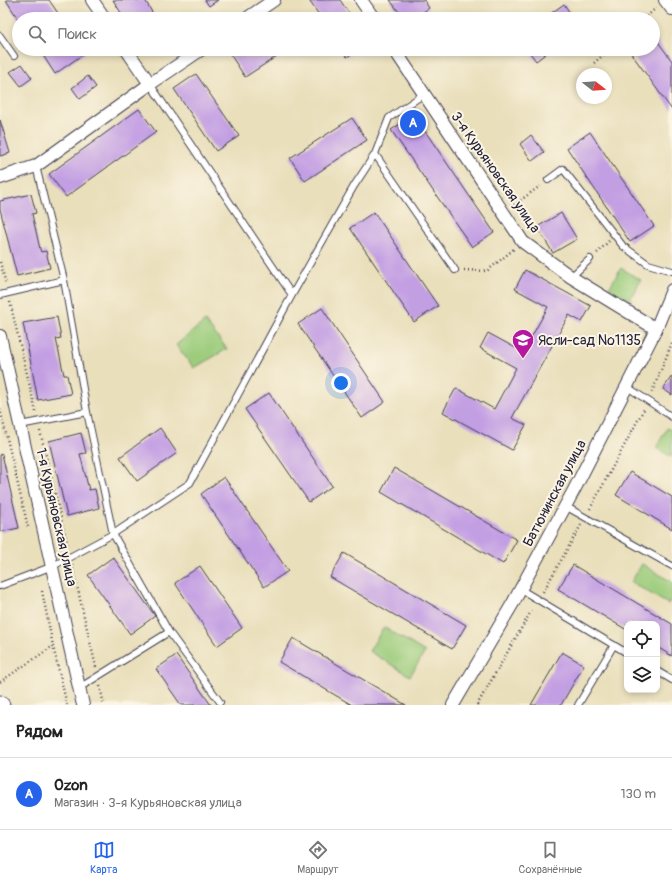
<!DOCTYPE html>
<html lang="ru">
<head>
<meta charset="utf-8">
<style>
  :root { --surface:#fff; --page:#f2f2f2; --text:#222; --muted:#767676; --line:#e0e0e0; --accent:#2563eb }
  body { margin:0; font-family:Pangolin,sans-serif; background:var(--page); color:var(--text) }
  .controls { position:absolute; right:12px; bottom:12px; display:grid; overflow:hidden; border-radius:8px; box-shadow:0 2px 6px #0003 }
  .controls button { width:36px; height:36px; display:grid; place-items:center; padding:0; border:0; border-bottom:1px solid var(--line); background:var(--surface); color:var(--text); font:20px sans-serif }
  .compass { position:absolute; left:576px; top:68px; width:36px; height:36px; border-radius:50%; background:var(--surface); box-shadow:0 2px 6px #0003; rotate:107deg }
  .you { position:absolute; left:341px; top:383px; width:14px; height:14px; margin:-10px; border:3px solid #fff; border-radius:50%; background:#1a73e8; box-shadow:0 0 0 6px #1a73e833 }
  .badge { display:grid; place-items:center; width:26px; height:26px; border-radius:50%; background:var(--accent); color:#fff; font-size:13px; font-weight:700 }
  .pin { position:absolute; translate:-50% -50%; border:2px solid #fff; box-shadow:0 1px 4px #0006 }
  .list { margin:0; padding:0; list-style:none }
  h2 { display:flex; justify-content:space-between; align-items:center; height:52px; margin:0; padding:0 16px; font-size:17px }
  h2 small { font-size:13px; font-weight:400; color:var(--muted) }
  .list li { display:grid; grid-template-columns:26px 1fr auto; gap:12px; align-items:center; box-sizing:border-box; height:72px; padding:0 16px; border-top:1px solid var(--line) }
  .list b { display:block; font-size:15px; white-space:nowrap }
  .list p { margin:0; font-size:13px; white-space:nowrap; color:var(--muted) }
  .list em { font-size:13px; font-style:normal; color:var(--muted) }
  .icon { flex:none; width:22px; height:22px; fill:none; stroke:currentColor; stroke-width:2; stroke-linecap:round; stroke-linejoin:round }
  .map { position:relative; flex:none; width:672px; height:705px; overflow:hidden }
  .search { position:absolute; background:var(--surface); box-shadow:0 2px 6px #0003; left:12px; right:12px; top:12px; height:44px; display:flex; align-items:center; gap:10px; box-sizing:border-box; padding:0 14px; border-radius:22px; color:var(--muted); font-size:15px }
  .sheet { height:124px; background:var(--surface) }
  nav { display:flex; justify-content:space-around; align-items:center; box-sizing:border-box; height:56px; border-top:1px solid var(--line); background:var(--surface); font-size:11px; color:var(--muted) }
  nav a { display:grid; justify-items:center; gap:2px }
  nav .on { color:var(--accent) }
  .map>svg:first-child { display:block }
  .green { fill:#9ccc7b; stroke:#5f775b }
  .building { fill:#c29ee3 }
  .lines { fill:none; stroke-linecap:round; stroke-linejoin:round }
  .service-casing { stroke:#403e4e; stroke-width:8 }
  .minor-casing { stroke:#403e4e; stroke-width:14 }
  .tertiary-casing { stroke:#403e4e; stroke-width:17 }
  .path { stroke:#403e4e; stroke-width:2.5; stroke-dasharray:1 3; stroke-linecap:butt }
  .service { stroke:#fff; stroke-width:6 }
  .minor { stroke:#fff; stroke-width:12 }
  .tertiary { stroke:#fff; stroke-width:15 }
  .labels { text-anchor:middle; stroke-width:4; stroke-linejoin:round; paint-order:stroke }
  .street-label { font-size:14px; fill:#22223b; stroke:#fcf5e5 }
  .poi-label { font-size:14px; fill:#22223b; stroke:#fcf5e5; text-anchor:start }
</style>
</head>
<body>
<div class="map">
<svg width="672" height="705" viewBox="0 0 672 705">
  <rect width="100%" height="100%" fill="#fcf5e5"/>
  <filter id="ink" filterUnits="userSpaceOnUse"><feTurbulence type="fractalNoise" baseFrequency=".025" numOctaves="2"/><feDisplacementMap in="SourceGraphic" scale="8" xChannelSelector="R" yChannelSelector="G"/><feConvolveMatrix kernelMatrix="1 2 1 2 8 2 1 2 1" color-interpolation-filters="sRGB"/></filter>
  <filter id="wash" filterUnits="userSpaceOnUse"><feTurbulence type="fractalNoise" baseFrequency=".012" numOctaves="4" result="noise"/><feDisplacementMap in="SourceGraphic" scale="16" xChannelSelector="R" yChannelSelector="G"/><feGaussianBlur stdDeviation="0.9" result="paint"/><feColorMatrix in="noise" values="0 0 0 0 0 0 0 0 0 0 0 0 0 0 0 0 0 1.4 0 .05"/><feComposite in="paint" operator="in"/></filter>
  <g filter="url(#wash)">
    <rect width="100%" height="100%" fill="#e9dfbb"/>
    <path class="green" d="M621 268 641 280 629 300 609 288Z
      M205 321 227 349 194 368 176 345Z
      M667 428 672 431V457L656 448Z
      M642 564 672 582V597L668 604 631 582Z
      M384 627 425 652 410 676 369 651Z"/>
    <g id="blocks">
      <path class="building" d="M6 0H49L62 19H18Z
        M113 0H145L153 14 145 19H125Z
        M205 0H218L209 6Z
        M313 0H340L353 19H322L310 2Z
        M390 0H424L429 8 413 19H404Z
        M564 4 574 19H543Z
        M653 35 672 61V110L628 49H653Z
        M39 49H83L85 53 55 74Z
        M231 49H284L285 51 245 77 228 51Z
        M341 49H359L347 57Z
        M527 49H552L536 61Z
        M22 64 32 78 21 86 10 72Z
        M196 74 239 136 216 151 174 89Z
        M88 76 96 87 80 99 72 88Z
        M139 109 156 132 66 197 49 174Z
        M414 115 494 232 472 247 391 130Z
        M352 118 367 140 305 181 290 158Z
        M0 120 10 153 0 156Z
        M590 132 654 226 630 242 567 148Z
        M531 135 544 152 532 161 520 144Z
        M31 194 36 213 32 214 40 249 41 252 46 251 50 268 17 276 0 209V201Z
        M374 212 438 306 414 322 350 228Z
        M561 213 577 239 553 253 537 227Z
        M525 270 591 306 582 322 569 315 512 418 526 425 512 450 443 412 456 388 494 409 516 368 480 348 488 333 523 352 548 307 515 289Z
        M322 308 385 402 362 418 298 324Z
        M57 317 61 338 56 339 64 375H67L71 394 38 400 23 323Z
        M672 376V395L663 389Z
        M269 393 332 486 309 502 245 409Z
        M160 428 177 453 137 481 120 457Z
        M81 433 86 453 80 454 89 490 95 489 99 508 67 516 49 441Z
        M2 454 19 528 0 532V455Z
        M394 468 517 540 503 564 381 492Z
        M630 472 672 497V529L616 495Z
        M224 477 288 571 264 587 201 494Z
        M344 553 466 625 452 649 330 577Z
        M113 557 155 616 130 634 88 575Z
        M573 565 672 624V656L657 647V624H627V630L558 589Z
        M200 566 242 628 217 646 175 583Z
        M293 638 406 705H352L279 662Z
        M562 652 584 665 561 705H531Z
        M176 655 211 705H181L156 669Z"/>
    </g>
  </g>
  <g filter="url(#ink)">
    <use href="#blocks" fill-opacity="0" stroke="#403e4e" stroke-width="1"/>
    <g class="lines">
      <g class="service-casing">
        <path id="service" d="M0 36 14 56
          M375 154 455 270
          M548 180 563 169 623 246 648 264 672 271
          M571 277 590 259
          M64 280 87 412
          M0 295 64 280 36 166
          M292 295 354 186 375 154 389 118 424 94
          M626 386 672 417
          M20 425 87 412 113 534 190 483 292 295 150 84
          M565 506 672 566
          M0 586 53 566 113 534 169 632
          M520 589 627 653
          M657 671 672 680
          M79 688 169 632 220 702
          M578 705 614 645"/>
      </g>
      <g class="minor-casing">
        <path id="minor" d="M92 0 105 19
          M361 0 374 19
          M665 0 672 9
          M246 19 274 0
          M126 49 150 84
          M394 49 523 242 571 277 656 329
          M0 178 36 166 150 84 202 49
          M0 336 83 705
          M453 705 513 603 574 490 656 329 672 290"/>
      </g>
      <g class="tertiary-casing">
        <path id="tertiary" d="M0 703 2 705"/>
      </g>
      <path class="path" d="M644 19 656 8
        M594 63 610 49
        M514 205 540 186
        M597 253 609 241
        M0 262 6 284
        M464 270 487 271 514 249
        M10 302 36 412
        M652 392 672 343
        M0 409 28 527
        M40 431 68 547
        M590 509 644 409
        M72 565 96 667
        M42 591 53 646
        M543 592 581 525
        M0 682 53 646 67 705
        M100 686 104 705
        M477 705 533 608"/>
      <use href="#service" class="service"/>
      <use href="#minor" class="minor"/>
      <use href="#tertiary" class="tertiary"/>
    </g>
  </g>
  <defs>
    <g id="school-pin" transform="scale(1.15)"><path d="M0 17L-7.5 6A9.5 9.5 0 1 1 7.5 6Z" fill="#b5179e" stroke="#fcf5e5"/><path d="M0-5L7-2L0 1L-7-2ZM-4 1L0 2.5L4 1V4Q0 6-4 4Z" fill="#fff"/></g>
  </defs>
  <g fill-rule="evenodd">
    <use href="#school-pin" x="523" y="340"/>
  </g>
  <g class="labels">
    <g class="street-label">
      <text transform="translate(496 172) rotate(55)" y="5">3-я Курьяновская улица</text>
      <text transform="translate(554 493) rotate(-62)" y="5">Батюнинская улица</text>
      <text transform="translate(57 517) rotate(77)" y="5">1-я Курьяновская улица</text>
    </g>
    <g class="poi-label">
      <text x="538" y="345">Ясли-сад №1135</text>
    </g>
  </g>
</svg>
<div class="controls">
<button><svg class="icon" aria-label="locate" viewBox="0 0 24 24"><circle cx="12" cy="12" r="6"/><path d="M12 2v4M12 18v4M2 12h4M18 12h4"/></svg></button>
<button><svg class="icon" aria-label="layers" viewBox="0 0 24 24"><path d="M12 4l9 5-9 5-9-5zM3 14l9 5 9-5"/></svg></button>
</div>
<svg class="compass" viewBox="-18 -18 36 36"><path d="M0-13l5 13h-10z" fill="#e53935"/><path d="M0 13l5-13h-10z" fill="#767676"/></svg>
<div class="you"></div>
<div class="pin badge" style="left:413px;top:123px">A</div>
<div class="search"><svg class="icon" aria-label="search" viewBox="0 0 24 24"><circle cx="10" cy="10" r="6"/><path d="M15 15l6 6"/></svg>Поиск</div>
</div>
<section class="sheet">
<h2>Рядом<small></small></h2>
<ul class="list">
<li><span class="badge">A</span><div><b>Ozon</b><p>Магазин · 3-я Курьяновская улица</p></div><em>130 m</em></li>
</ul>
</section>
<nav>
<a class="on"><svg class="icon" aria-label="map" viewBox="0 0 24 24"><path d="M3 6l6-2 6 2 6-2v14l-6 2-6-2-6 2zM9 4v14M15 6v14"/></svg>Карта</a>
<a><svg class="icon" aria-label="directions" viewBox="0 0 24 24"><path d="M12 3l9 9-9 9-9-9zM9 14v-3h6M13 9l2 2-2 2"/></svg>Маршрут</a>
<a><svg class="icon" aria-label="saved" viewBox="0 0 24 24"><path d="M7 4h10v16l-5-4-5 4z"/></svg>Сохранённые</a>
</nav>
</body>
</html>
